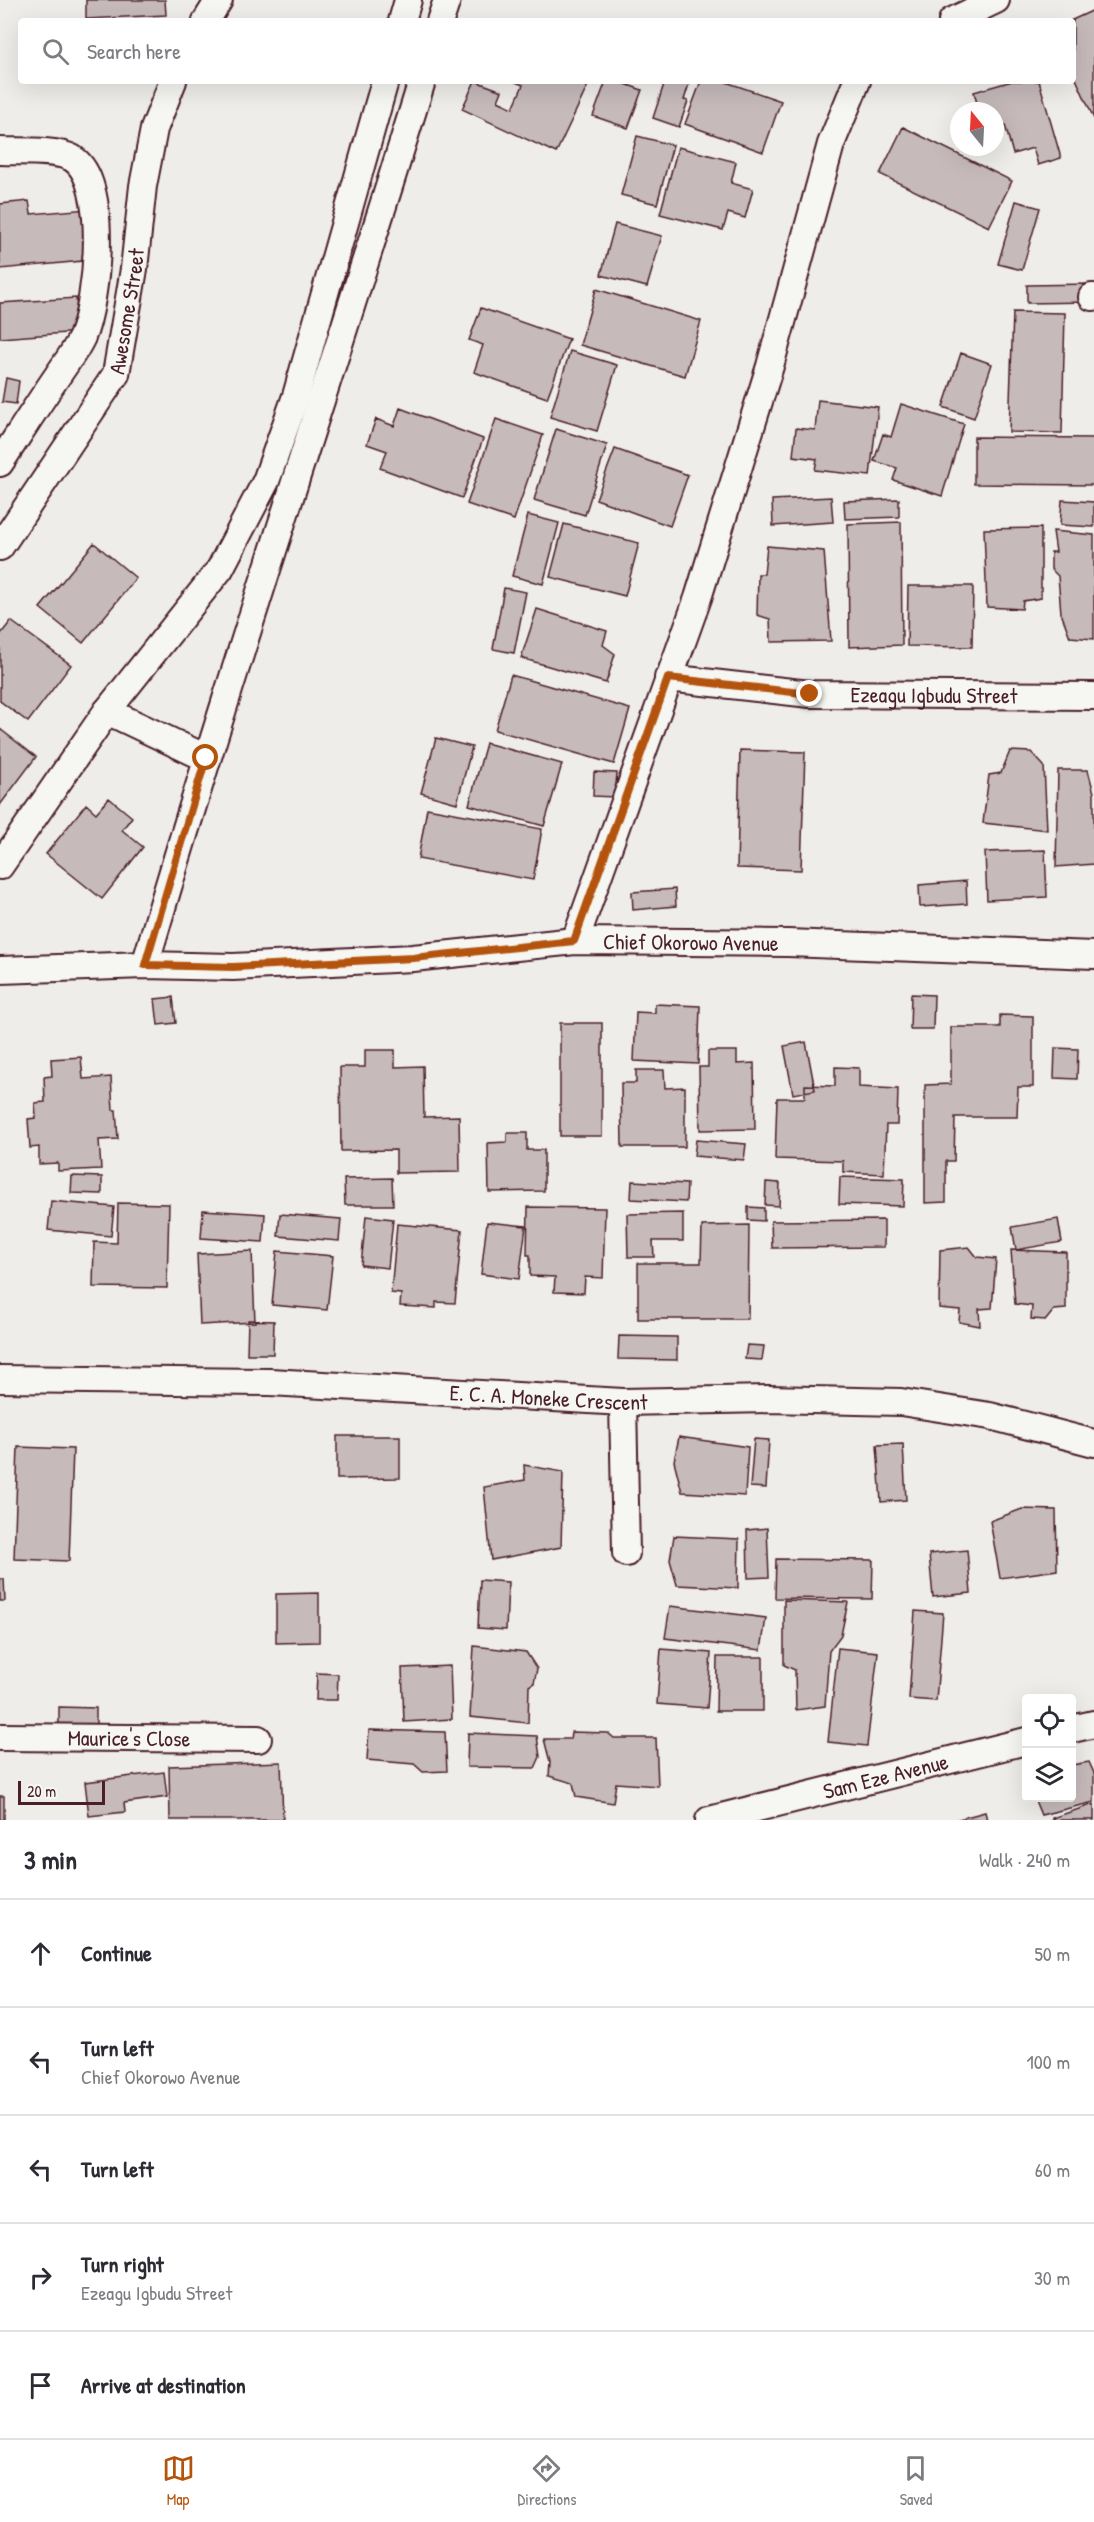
<!DOCTYPE html>
<html lang="en">
<head>
<meta charset="utf-8">
<style>
  :root { --surface:#fff; --page:#f7f7f7; --text:#2b2b33; --muted:#7c7c81; --line:#e1e1e2; --accent:#b45309 }
  body { margin:0; font-family:"Patrick Hand",sans-serif; background:var(--page); color:var(--text) }
  .controls { position:absolute; right:18px; bottom:18px; display:grid; overflow:hidden; border-radius:6px; box-shadow:0 6px 24px #0002 }
  .controls button { width:54px; height:54px; display:grid; place-items:center; padding:0; border:0; border-bottom:2px solid var(--line); background:var(--surface); color:var(--text); font:30px sans-serif }
  .compass { position:absolute; left:950px; top:102px; width:54px; height:54px; border-radius:50%; background:var(--surface); box-shadow:0 6px 24px #0002; rotate:342deg }
  .scale { position:absolute; left:18px; bottom:15px; width:87px; box-sizing:border-box; padding-left:6px; border:3px solid #4a1f2b; border-top:0; font-size:16px; line-height:21px; white-space:nowrap; color:#4a1f2b; -webkit-text-stroke:4px #f6f6f2; paint-order:stroke }
  .stop { position:absolute; width:18px; height:18px; margin:-14px; border:4px solid #b45309; border-radius:50%; background:#fff }
  .stop.end { background:#b45309; border-color:#fff; box-shadow:0 2px 6px #0008 }
  .list { margin:0; padding:0; list-style:none }
  h2 { display:flex; justify-content:space-between; align-items:center; height:78px; margin:0; padding:0 24px; font-size:26px }
  h2 small { font-size:20px; font-weight:400; color:var(--muted) }
  .list li { display:grid; grid-template-columns:39px 1fr auto; gap:18px; align-items:center; box-sizing:border-box; height:108px; padding:0 24px; border-top:2px solid var(--line) }
  .list b { display:block; font-size:22px; white-space:nowrap }
  .list p { margin:0; font-size:20px; white-space:nowrap; color:var(--muted) }
  .list em { font-size:20px; font-style:normal; color:var(--muted) }
  .icon { flex:none; width:33px; height:33px; fill:none; stroke:currentColor; stroke-width:2; stroke-linecap:round; stroke-linejoin:round }
  .map { position:relative; flex:none; width:1094px; height:1820px; overflow:hidden }
  .search { position:absolute; background:var(--surface); box-shadow:0 6px 24px #0002; left:18px; right:18px; top:18px; height:66px; display:flex; align-items:center; gap:15px; box-sizing:border-box; padding:0 21px; border-radius:6px; color:var(--muted); font-size:22px }
  .sheet { height:618px; background:var(--surface) }
  nav { display:flex; justify-content:space-around; align-items:center; box-sizing:border-box; height:84px; border-top:2px solid var(--line); background:var(--surface); font-size:16px; color:var(--muted) }
  nav a { display:grid; justify-items:center; gap:3px }
  nav .on { color:var(--accent) }
  .map>svg:first-child { display:block }
  .building { fill:#c6babb; stroke:#4a1f2b; stroke-width:1.5 }
  .lines { fill:none; stroke-linecap:round; stroke-linejoin:round }
  .minor-casing { stroke:#4a1f2b; stroke-width:30 }
  .minor { stroke:#f6f6f2; stroke-width:26 }
  .route { stroke:#b45309; stroke-width:8 }
  .labels { text-anchor:middle; stroke-width:5; stroke-linejoin:round; paint-order:stroke }
  .street-label { font-size:22px; fill:#4a1f2b; stroke:#f6f6f2 }
</style>
</head>
<body>
<div class="map">
<svg width="1094" height="1820" viewBox="0 0 1094 1820">
  <rect width="100%" height="100%" fill="#efedea"/>
  <filter id="ink" filterUnits="userSpaceOnUse"><feTurbulence type="fractalNoise" baseFrequency=".0167" numOctaves="2"/><feDisplacementMap in="SourceGraphic" scale="12" xChannelSelector="R" yChannelSelector="G"/><feConvolveMatrix kernelMatrix="1 2 1 2 8 2 1 2 1" color-interpolation-filters="sRGB"/></filter>
  <g filter="url(#ink)">
    <path class="building" d="M86 0H165L166 15 86 19Z
      M1094 10V119L1073 72V21H1070Z
      M475 81 502 91 498 101 513 108 523 85 513 81H590L556 153 462 109Z
      M606 81H617L642 90 628 128 593 116Z
      M665 81H690L684 100 688 101 679 127 653 118Z
      M701 81H723L781 101 763 152 685 124Z
      M1012 81H1039L1061 158 1038 165 1033 148 1013 154 1005 125 995 128V111H979L974 92Z
      M903 127 1012 181 989 227 880 174Z
      M637 136 673 145 657 204 621 195Z
      M678 147 736 162 731 183 753 189 745 218 728 213 723 230 660 214Z
      M29 201 31 214 88 209 93 260 0 269V204Z
      M1016 201 1040 208 1022 270 998 264Z
      M615 224 662 236 647 287 601 275Z
      M1092 284V302L1027 303V285Z
      M596 289 701 321 685 376 580 345Z
      M76 298 79 332 0 338V303Z
      M481 308 569 339 547 398 474 372 483 345 469 340Z
      M1013 312 1065 313 1062 433 1009 432Z
      M570 351 617 365 597 431 550 417Z
      M961 353 992 364 974 418 943 407Z
      M6 378 19 381 16 404 2 402Z
      M818 400 878 407 870 476 815 470 817 459 793 456 796 428 815 430Z
      M901 404 964 424 942 496 893 480 897 468 874 461 883 434 891 437Z
      M400 408 483 439 462 498 380 468 387 451 367 444 376 419 394 426Z
      M496 419 543 435 514 520 467 504Z
      M556 429 607 445 585 515 534 500Z
      M974 437 1094 438V485L974 484Z
      M615 449 688 475 670 526 596 499Z
      M831 497 833 522 773 526 772 500Z
      M899 499V517L845 519 844 501Z
      M1062 500 1094 502V527L1060 525Z
      M528 515 559 523 543 584 512 576Z
      M901 522 902 645 849 647 848 524Z
      M564 524 639 543 625 596 550 577Z
      M1041 528V598L1023 601 1022 609 987 607 984 529Z
      M1053 531 1094 535V639L1070 637 1061 613 1058 576 1051 569V552H1056Z
      M94 543 136 578 83 643 40 608Z
      M767 546 824 551 831 641 771 642 770 619 757 615 758 574H764Z
      M908 586H973L972 647 907 646Z
      M504 588 526 592 514 653 493 649Z
      M537 609 607 631 603 645 615 654 606 683 521 658Z
      M11 621 71 665 28 722 0 701V635Z
      M511 675 630 709 614 764 495 730Z
      M0 729 36 757 0 805Z
      M436 738 472 747 457 803 421 793Z
      M486 743 562 764 544 826 469 805Z
      M740 750 805 752 801 870 737 868Z
      M1010 751 1031 752 1044 766 1047 830 983 823 989 775 1001 773Z
      M1058 770H1088L1094 793V864L1056 867Z
      M594 772 617 773 615 797 593 796Z
      M109 798 132 817 122 830 143 847 102 899 46 854 86 804 96 813Z
      M427 808 542 829 533 880 418 859Z
      M1045 850 1047 897 987 900 985 852Z
      M966 881 967 904 920 907 919 885Z
      M675 889 676 906 633 910 632 892Z
      M911 994 934 995 933 1029H910Z
      M173 997 176 1023 158 1025 155 999Z
      M655 1004 700 1006 698 1064 634 1061 636 1012 655 1013Z
      M1000 1015 1033 1016V1087H1018L1017 1117H955L954 1161H946V1202L925 1203V1085L951 1084V1027H1000Z
      M560 1023H602V1136H560Z
      M806 1042 815 1090 793 1094 784 1046Z
      M1055 1048 1078 1049 1077 1079 1054 1078Z
      M365 1050H395V1067L423 1066 424 1117 459 1116 460 1172 396 1173V1150L341 1151 340 1067H365Z
      M708 1051H737V1064L754 1063 755 1129 700 1130 699 1067H708Z
      M81 1057 83 1079 111 1077 113 1110H116L118 1139 99 1140 101 1169 58 1171V1163L39 1164V1147L30 1148 28 1119 36 1118 35 1103 45 1102 44 1077 52 1076 51 1059Z
      M835 1067 859 1068V1087L898 1089 897 1125H886L884 1174 843 1172V1161L775 1159 777 1098H805V1085L835 1086Z
      M636 1070H664L665 1088 685 1087V1147H622L621 1083H636Z
      M507 1133H527V1150H544V1191L489 1192 488 1143 507 1142Z
      M696 1140 746 1144 744 1160 694 1156Z
      M72 1176 102 1177V1194L71 1193Z
      M840 1177 904 1179 903 1206 839 1204Z
      M392 1178 393 1205H345L344 1179Z
      M632 1181 687 1184 686 1202 631 1199Z
      M766 1182 780 1183 779 1206 765 1205Z
      M51 1201 114 1207 111 1236 48 1230Z
      M118 1203 169 1204 167 1288 93 1287 94 1242 117 1243Z
      M528 1207 605 1208 603 1278 585 1277 584 1293 554 1292 555 1277 530 1276V1255H527Z
      M748 1207 764 1208V1221L748 1220Z
      M203 1210 265 1214 263 1242 201 1238Z
      M683 1213V1241H653L654 1257H628L627 1214Z
      M280 1214 341 1219 339 1241 278 1236Z
      M366 1216 393 1219 388 1268 361 1265Z
      M1058 1219 1062 1242 1016 1250 1012 1227Z
      M884 1220V1247L772 1248 771 1221Z
      M487 1222 526 1226 519 1279 481 1274Z
      M397 1224 462 1230 455 1303 436 1302V1308L400 1306 401 1294 391 1293Z
      M749 1225 748 1319H638V1263H701L702 1226Z
      M969 1247 977 1257 996 1259 992 1308 979 1309 980 1326 959 1322 960 1310 939 1308 940 1250Z
      M1011 1250 1066 1252V1309L1054 1310 1046 1320 1031 1319 1032 1306 1015 1304Z
      M252 1251 255 1322 200 1325 197 1254Z
      M277 1251 333 1256 327 1310 272 1305Z
      M248 1320 274 1321 273 1354H247Z
      M619 1336 677 1337V1360L618 1359Z
      M747 1345 764 1346 762 1360 745 1359Z
      M337 1436H400V1478L337 1479Z
      M679 1437 748 1447 745 1496 682 1492 674 1461Z
      M754 1439 769 1440 766 1488 750 1487Z
      M903 1444 906 1500 881 1502 877 1445Z
      M18 1447 73 1449 69 1561 14 1559Z
      M524 1465 563 1472 561 1547 491 1560 484 1487 525 1480Z
      M1022 1509 1056 1510 1057 1570 1000 1578 990 1521Z
      M767 1528 769 1577 748 1578 747 1530Z
      M674 1536 739 1539 738 1588 677 1585 670 1560Z
      M967 1550 971 1593 933 1597 929 1554Z
      M776 1559 873 1560 872 1599 775 1598Z
      M0 1579H4L5 1601H0Z
      M480 1580 508 1582 506 1630 478 1628Z
      M319 1593V1642L276 1643V1594Z
      M784 1600 848 1602 841 1635 829 1651 825 1706 796 1710 795 1670 784 1665Z
      M670 1606 766 1618 761 1650 665 1638Z
      M915 1611 943 1613 936 1701 909 1699Z
      M474 1646 526 1652 537 1669 534 1683 529 1686 528 1723 470 1717Z
      M838 1648 878 1652 867 1746 828 1742Z
      M661 1649 711 1653 707 1708 657 1704Z
      M717 1657H763V1711H716Z
      M450 1666 452 1719 404 1722 402 1668Z
      M317 1673 338 1674 337 1700H316Z
      M59 1707 96 1708V1726H59Z
      M369 1730 445 1732 447 1771 423 1772 414 1764 367 1760Z
      M571 1732 608 1733 614 1738H656L658 1786 616 1783 613 1803 576 1797 573 1783 549 1776 550 1762 544 1739H570Z
      M468 1733 537 1736 540 1757 535 1768 467 1767Z
      M281 1762 283 1820H170L169 1766Z
      M1089 1762 1094 1773V1802L1041 1815 1034 1798H1072V1765Z
      M164 1772 167 1797 124 1803 125 1812 89 1816 85 1782Z
      M0 1796H4V1820H0Z
      M1094 1804V1820H1052V1818Z
      M985 1812 987 1820H955Z"/>
    <g class="lines">
      <g class="minor-casing">
        <g id="minor">
          <path d="M206 21 219 0"/>
          <path d="M402 21 408 0"/>
          <path d="M440 21 447 0"/>
          <path d="M952 21 996 0"/>
          <path d="M0 151C20 152 55 149 72 158 110 181 97 302 82 337 76 350 66 363 58 375 38 404 19 434 0 463"/>
          <path d="M1092 297H1094"/>
          <path id="s1" d="M0 547 116 374 134 269 143 186 154 129 173 81"/>
          <path id="s2" d="M668 678 810 694 1094 696"/>
          <path d="M107 711 206 758"/>
          <path d="M0 866 107 711 220 569 266 481 296 396 385 81"/>
          <path d="M575 941 698 598 770 366 831 144 857 81"/>
          <path d="M145 965C232 669 331 376 422 81"/>
          <path id="s3" d="M0 970 145 965 233 967 413 958 575 941 788 943 1094 955"/>
          <path id="s4" d="M0 1379 270 1382 623 1402 768 1399 901 1402 990 1416 1094 1443"/>
          <path d="M623 1402 626 1553"/>
          <path d="M1072 1729 1094 1724"/>
          <path id="s5" d="M0 1737 258 1739"/>
          <path id="s6" d="M709 1820 1026 1741"/>
        </g>
      </g>
      <use href="#minor" class="minor"/>
    </g>
  </g>
  <g class="lines" filter="url(#ink)">
    <path class="route" d="M206 758 145 965 233 967 413 958 574 941 668 678 810 694"/>
  </g>
  <g class="labels">
    <g class="street-label">
      <text dy="8" stroke="none"><textPath href="#s1" startOffset="272">Awesome Street</textPath></text>
      <text dy="8" stroke="none"><textPath href="#s2" startOffset="267">Ezeagu Igbudu Street</textPath></text>
      <text dy="8" stroke="none"><textPath href="#s3" startOffset="692">Chief Okorowo Avenue</textPath></text>
      <text dy="8" stroke="none"><textPath href="#s4" startOffset="549">E. C. A. Moneke Crescent</textPath></text>
      <text dy="8" stroke="none"><textPath href="#s5" startOffset="129">Maurice's Close</textPath></text>
      <text dy="8" stroke="none"><textPath href="#s6" startOffset="182">Sam Eze Avenue</textPath></text>
    </g>
  </g>
</svg>
<div class="controls">
<button><svg class="icon" aria-label="locate" viewBox="0 0 24 24"><circle cx="12" cy="12" r="6"/><path d="M12 2v4M12 18v4M2 12h4M18 12h4"/></svg></button>
<button><svg class="icon" aria-label="layers" viewBox="0 0 24 24"><path d="M12 4l9 5-9 5-9-5zM3 14l9 5 9-5"/></svg></button>
</div>
<svg class="compass" viewBox="-18 -18 36 36"><path d="M0-13l5 13h-10z" fill="#e53935"/><path d="M0 13l5-13h-10z" fill="#7c7c81"/></svg>
<div class="scale">20 m</div>
<div class="stop" style="left:206px;top:758px"></div>
<div class="stop end" style="left:810px;top:694px"></div>
<div class="search"><svg class="icon" aria-label="search" viewBox="0 0 24 24"><circle cx="10" cy="10" r="6"/><path d="M15 15l6 6"/></svg>Search here</div>
</div>
<section class="sheet">
<h2>3 min<small>Walk · 240 m</small></h2>
<ul class="list">
<li><svg class="icon" aria-label="ahead" viewBox="0 0 24 24"><path d="M12 20V5M6 11l6-6 6 6"/></svg><div><b>Continue</b></div><em>50 m</em></li>
<li><svg class="icon" aria-label="left" viewBox="0 0 24 24"><path d="M17 20v-9H6M10 6l-5 5 5 5"/></svg><div><b>Turn left</b><p>Chief Okorowo Avenue</p></div><em>100 m</em></li>
<li><svg class="icon" aria-label="left" viewBox="0 0 24 24"><path d="M17 20v-9H6M10 6l-5 5 5 5"/></svg><div><b>Turn left</b></div><em>60 m</em></li>
<li><svg class="icon" aria-label="right" viewBox="0 0 24 24"><path d="M7 20v-9h11M14 6l5 5-5 5"/></svg><div><b>Turn right</b><p>Ezeagu Igbudu Street</p></div><em>30 m</em></li>
<li><svg class="icon" aria-label="arrive" viewBox="0 0 24 24"><path d="M6 21V4h12l-3 4 3 4H6"/></svg><div><b>Arrive at destination</b></div></li>
</ul>
</section>
<nav>
<a class="on"><svg class="icon" aria-label="map" viewBox="0 0 24 24"><path d="M3 6l6-2 6 2 6-2v14l-6 2-6-2-6 2zM9 4v14M15 6v14"/></svg>Map</a>
<a><svg class="icon" aria-label="directions" viewBox="0 0 24 24"><path d="M12 3l9 9-9 9-9-9zM9 14v-3h6M13 9l2 2-2 2"/></svg>Directions</a>
<a><svg class="icon" aria-label="saved" viewBox="0 0 24 24"><path d="M7 4h10v16l-5-4-5 4z"/></svg>Saved</a>
</nav>
</body>
</html>
